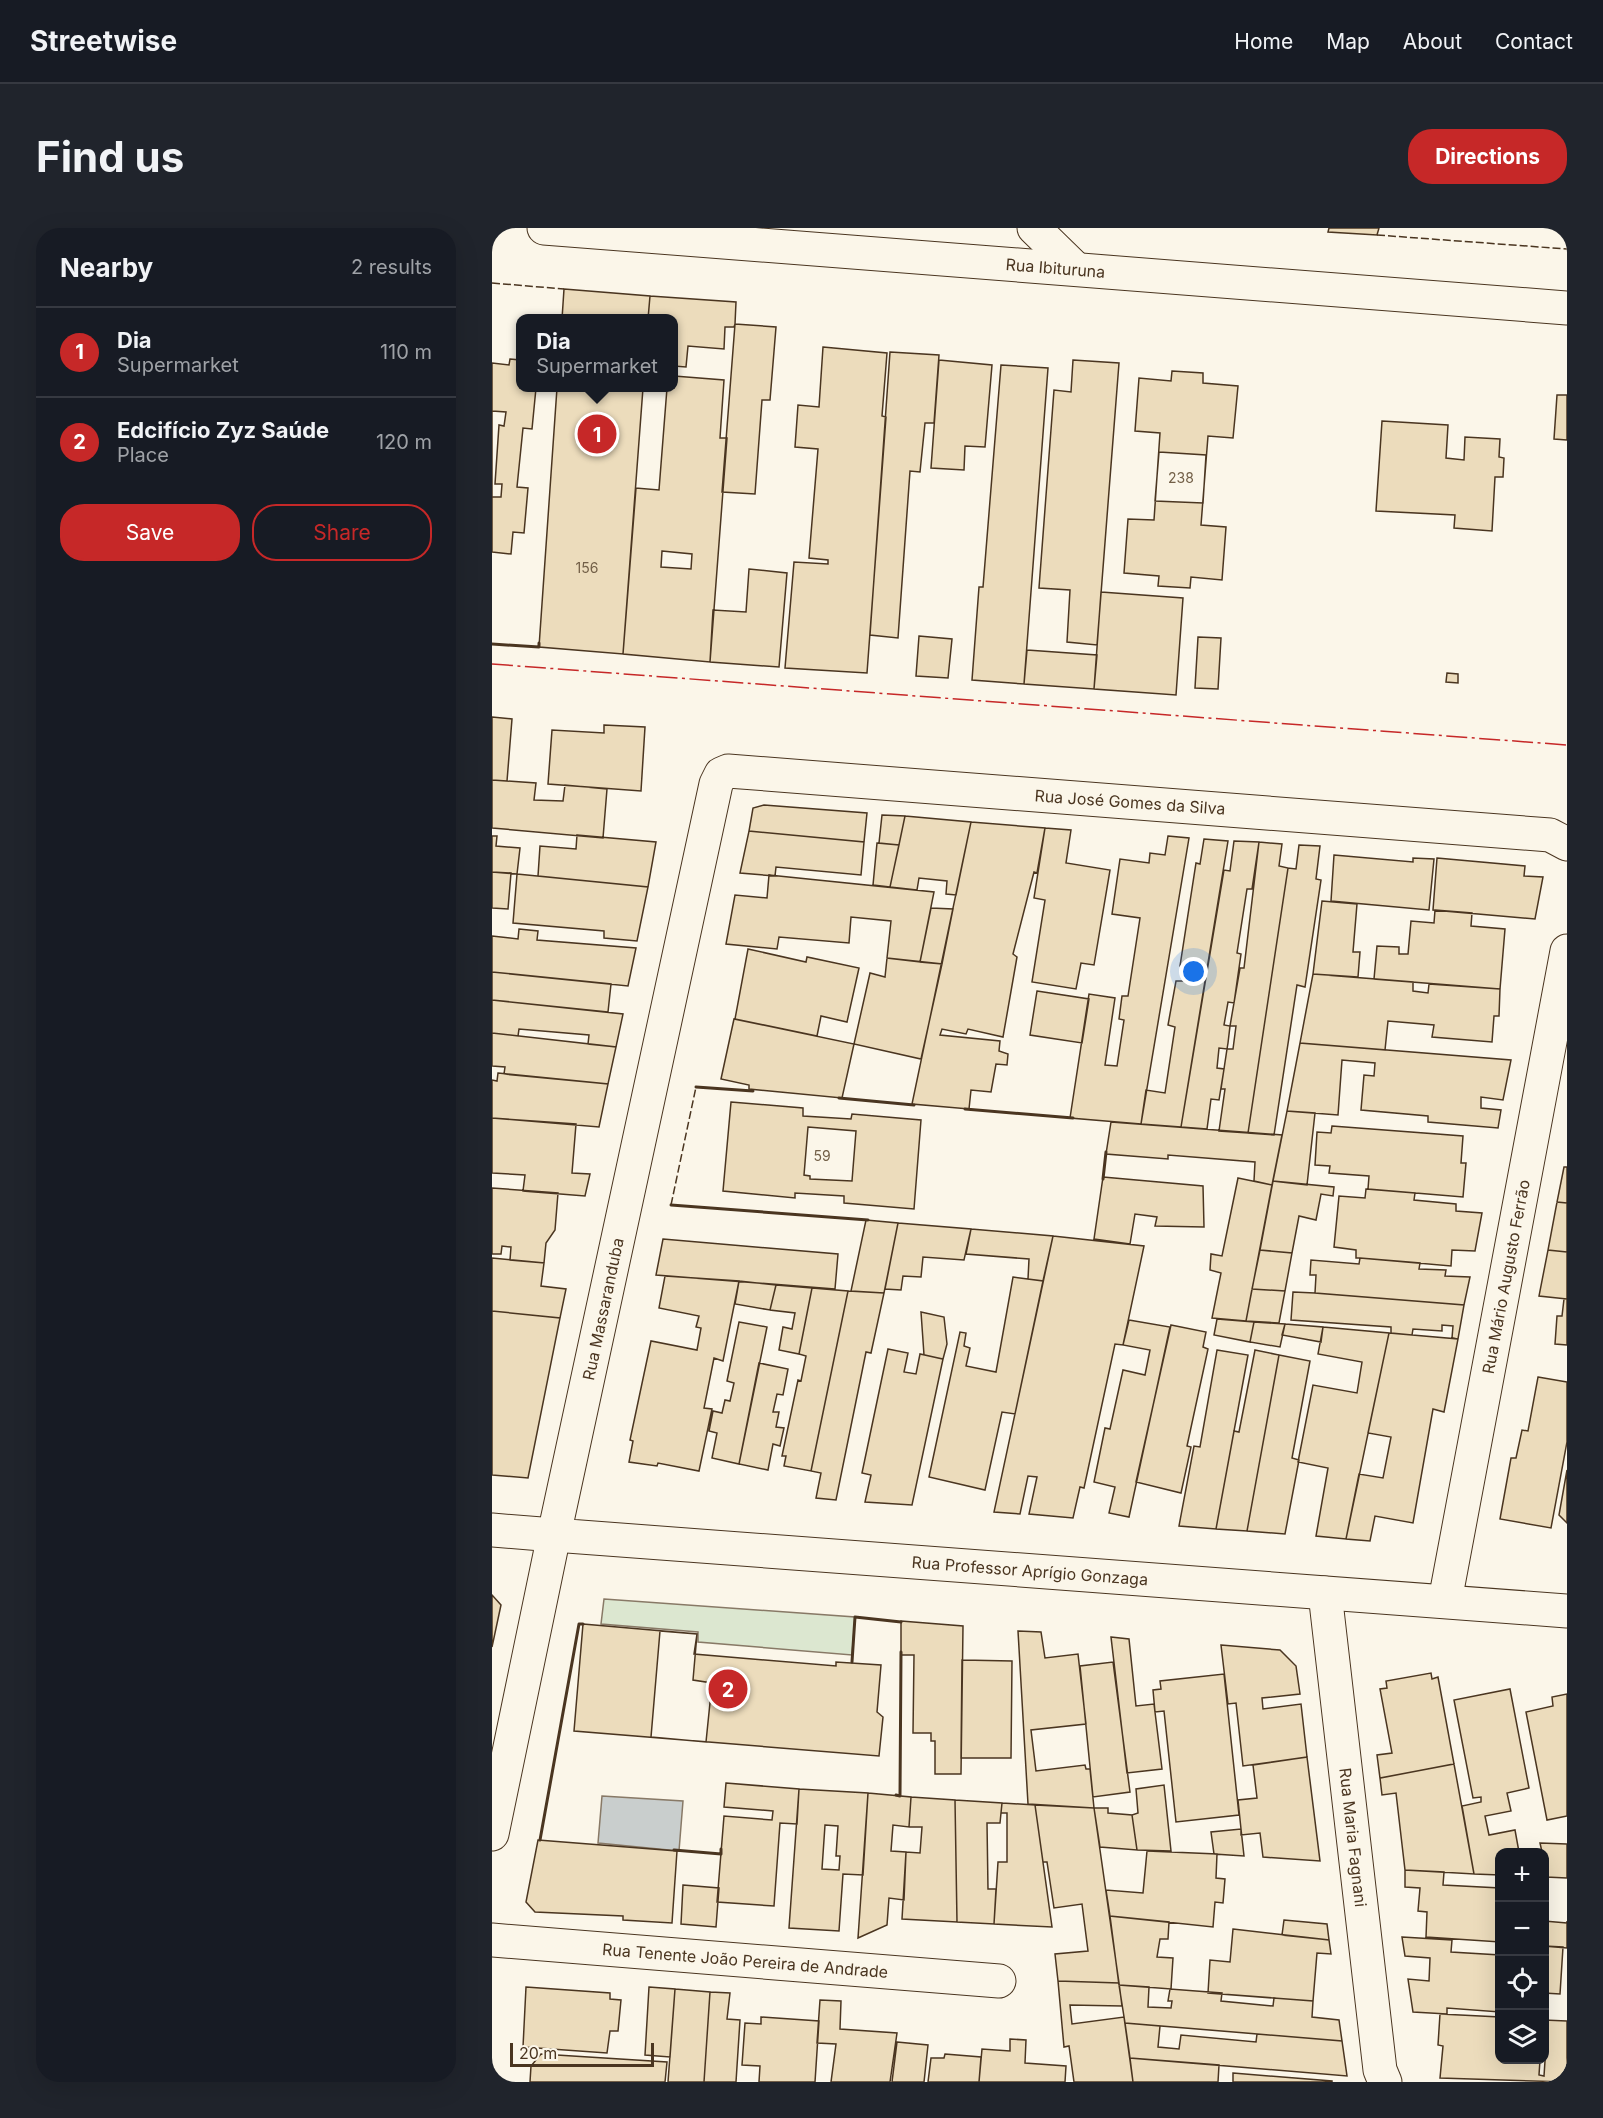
<!DOCTYPE html>
<html lang="en">
<head>
<meta charset="utf-8">
<style>
  :root { --surface:#171b24; --page:#20242c; --text:#f1f3f6; --muted:#9ea1a6; --line:#363941; --accent:#c62828 }
  body { margin:0; font-family:Inter,sans-serif; background:var(--page); color:var(--text) }
  .controls { position:absolute; right:18px; bottom:18px; display:grid; overflow:hidden; border-radius:12px; box-shadow:0 6px 24px #0002 }
  .controls button { width:54px; height:54px; display:grid; place-items:center; padding:0; border:0; border-bottom:2px solid var(--line); background:var(--surface); color:var(--text); font:30px sans-serif }
  .scale { position:absolute; left:18px; bottom:15px; width:144px; box-sizing:border-box; padding-left:6px; border:3px solid #4a3520; border-top:0; font-size:16px; line-height:21px; white-space:nowrap; color:#4a3520; -webkit-text-stroke:4px #fbf6e9; paint-order:stroke }
  .you { position:absolute; left:702px; top:744px; width:21px; height:21px; margin:-15px; border:4px solid #fff; border-radius:50%; background:#1a73e8; box-shadow:0 0 0 9px #1a73e833 }
  .badge { display:grid; place-items:center; width:39px; height:39px; border-radius:50%; background:var(--accent); color:#fff; font-size:20px; font-weight:700 }
  .pin { position:absolute; translate:-50% -50%; border:3px solid #fff; box-shadow:0 2px 6px #0006 }
  .popup { position:absolute; left:24px; top:86px; width:162px; height:78px; box-sizing:border-box; display:grid; place-content:center; border-radius:12px; background:var(--surface); filter:drop-shadow(0 2px 4px #0005); font-size:20px; white-space:nowrap; color:var(--muted) }
  .popup b { font-size:22px; color:var(--text) }
  .popup::after { content:''; position:absolute; left:50%; top:100%; margin-left:-12px; border:12px solid transparent; border-top-color:var(--surface) }
  .list { margin:0; padding:0; list-style:none }
  h2 { display:flex; justify-content:space-between; align-items:center; height:78px; margin:0; padding:0 24px; font-size:26px }
  h2 small { font-size:20px; font-weight:400; color:var(--muted) }
  .list li { display:grid; grid-template-columns:39px 1fr auto; gap:18px; align-items:center; box-sizing:border-box; height:90px; padding:0 24px; border-top:2px solid var(--line) }
  .list b { display:block; font-size:22px; white-space:nowrap }
  .list p { margin:0; font-size:20px; white-space:nowrap; color:var(--muted) }
  .list em { font-size:20px; font-style:normal; color:var(--muted) }
  .actions { display:flex; gap:12px; padding:18px 24px }
  .actions a { flex:1; padding:14px 0; border:2px solid var(--accent); border-radius:24px; text-align:center; font-size:21px; color:var(--accent) }
  .actions .main { background:var(--accent); color:#fff }
  .icon { flex:none; width:33px; height:33px; fill:none; stroke:currentColor; stroke-width:2; stroke-linecap:round; stroke-linejoin:round }
  .map { position:relative; flex:none; width:1075px; height:1854px; overflow:hidden; border-radius:24px }
  header { display:flex; align-items:center; gap:36px; box-sizing:border-box; height:84px; padding:0 30px; background:var(--surface); border-bottom:2px solid var(--line) }
  header strong { font-size:28px }
  nav { display:flex; gap:33px; margin-inline-start:auto; font-size:21px }
  .intro { display:flex; align-items:center; justify-content:space-between; box-sizing:border-box; height:144px; padding:0 36px }
  h1 { margin:0; font-size:42px }
  .button { padding:15px 27px; border-radius:24px; background:var(--accent); color:#fff; font-size:21px; font-weight:700 }
  main { display:flex; gap:36px; padding:0 36px }
  aside { flex:1; background:var(--surface); border-radius:24px; box-shadow:0 6px 24px #0002 }
  .map>svg:first-child { display:block }
  .green { fill:#dce7d0; stroke:#887966; stroke-width:1.5 }
  .water { fill:#c9cecd; stroke:#887966; stroke-width:1.5 }
  .building { fill:#ecdcbc; stroke:#4a3520; stroke-width:1.5; fill-rule:evenodd }
  .lines { fill:none; stroke-linecap:round; stroke-linejoin:round }
  .street-casing { stroke:#4a3520; stroke-width:35 }
  .secondary-casing { stroke:#4a3520; stroke-width:35 }
  .street { stroke:#fbf6e9; stroke-width:33 }
  .secondary { stroke:#fbf6e9; stroke-width:33 }
  .fence { stroke:#4a3520; stroke-width:1.5; stroke-dasharray:8 3; stroke-linecap:butt }
  .wall { stroke:#4a3520; stroke-width:3 }
  .power { stroke:#c62828; stroke-width:1.5; stroke-dasharray:21 4.5 3 4.5; stroke-linecap:butt }
  .labels { text-anchor:middle; stroke-width:4.5; stroke-linejoin:round; paint-order:stroke }
  .number-label { font-size:14px; fill:#725f47 }
  .street-label { font-size:16px; fill:#4a3520; stroke:#fbf6e9 }
</style>
</head>
<body>
<header>
<strong>Streetwise</strong>
<nav><a>Home</a><a>Map</a><a>About</a><a>Contact</a></nav>
</header>
<div class="intro"><h1>Find us</h1><a class="button">Directions</a></div>
<main>
<aside>
<h2>Nearby<small>2 results</small></h2>
<ul class="list">
<li><span class="badge">1</span><div><b>Dia</b><p>Supermarket</p></div><em>110 m</em></li>
<li><span class="badge">2</span><div><b>Edcifício Zyz Saúde</b><p>Place</p></div><em>120 m</em></li>
</ul>
<div class="actions"><a class="main">Save</a><a>Share</a></div>
</aside>
<div class="map">
<svg width="1075" height="1854" viewBox="0 0 1075 1854">
  <rect width="100%" height="100%" fill="#fbf6e9"/>
  <path class="green" d="M112 1371 363 1389 360 1427 206 1414V1404L109 1396Z"/>
  <path class="water" d="M110 1568 191 1573 187 1623 106 1615Z"/>
  <path class="building" d="M837 0H887L885 7 836 4Z
    M72 61 158 68 156 91H70Z
    M158 68 244 74 243 96 242 99H233L232 121 196 118 194 139 182 138V144V91H156Z
    M243 96 284 99 278 172H270L263 266 230 264Z
    M331 119 395 125 390 188 394 189 375 445 293 440 302 334 336 336V332L317 330 326 221 303 219 306 177 327 179Z
    M398 124 447 127 442 195H433L428 244 418 243 406 410 378 407Z
    M18 131 28 132V160H44L40 201 31 200 25 259 36 260 32 305 21 304 19 326 0 324V135L17 137Z
    M447 132 500 137 493 219 473 218 472 242 439 240Z
    M581 132 627 135 605 417 575 414 578 362 547 360 562 162 579 164Z
    M509 137 556 140 532 456 480 452 487 359H491Z
    M680 143 711 145V155L746 158 741 210 716 208 709 297 734 299 730 352 699 349 698 360 666 358 667 348 632 345 636 291 662 292 668 205 643 203 647 150 679 153Z
    M182 148 232 152 228 210H235L218 434 131 426 144 260 167 262 175 160H182ZM170 323 200 326 199 341 169 339Z
    M65 160H151L131 426 47 419Z
    M1065 167H1075V212L1062 211Z
    M0 183 14 184 12 198 7 197 3 256H10L9 269H0Z
    M890 193 956 197 954 230 972 232 973 209 1008 211 1007 229 1012 230 1011 249H1003L1000 303 962 300 963 287 884 283Z
    M667 224 714 227 711 275 663 273Z
    M257 341 295 345 287 439 218 434 221 382 254 384Z
    M609 364 691 370 684 467 602 461Z
    M427 408 460 411 456 450 424 448Z
    M706 409 729 410 726 461 703 460Z
    M535 422 605 427 602 461 532 456Z
    M955 445 966 446V455L954 454Z
    M0 489 20 491 15 553 0 552Z
    M112 497 153 499 149 563 56 556 60 502 112 505Z
    M0 552 44 555 42 572 71 573 73 557 115 561 111 610 0 600Z
    M272 577 375 585 372 614 257 603 261 580Z
    M390 587 413 588 407 617 387 615Z
    M413 588 479 594 464 667 454 666 455 653 427 650 425 662 398 659Z
    M479 594 553 600 545 645 542 644 521 726 525 729 511 809 476 801 474 806 450 801 448 807 508 813 507 823 516 826 515 837 504 836 499 864 479 862 477 881 420 876Z
    M553 600 579 602 574 635 618 642 602 737 589 735 584 761 540 754 553 672 542 670Z
    M257 603 372 614 369 647 284 639 283 648 248 645Z
    M85 607 164 614 156 659 46 648 48 618 84 621Z
    M0 608H5L4 618 28 620 25 646 0 644Z
    M676 608 697 610 649 896 578 890 597 766 623 770 613 837 625 838 632 792 627 791 630 768H636L648 690 620 686 628 631 657 635 658 625 673 627Z
    M712 611 736 613 689 899 649 896 654 862 673 865 683 799 676 797 684 753H691L693 739 688 738 704 635 708 636Z
    M742 613 767 614 760 661H755L745 725 749 726 742 775 736 774 732 797 738 798 736 815 735 821 727 820 725 840 732 841 727 872 719 871 715 901 689 899 732 642 738 643Z
    M767 614 790 616 787 638 796 640 756 905 727 903 733 861H729L735 821H741L744 798H738L748 740H752Z
    M385 615 407 617 398 659 381 657Z
    M807 617 828 618 824 651 829 652 813 759 805 757 782 907 756 905 796 640 804 641Z
    M842 627 921 634V630L942 631 937 682 839 673Z
    M945 630 1033 638 1032 648 1051 649 1043 691 941 682Z
    M0 644 19 645 16 681 0 680Z
    M25 646 156 659 145 713 112 710V703L21 695Z
    M277 647 442 664 428 734 395 730 399 693 359 689 357 715 287 709 285 721 234 716 243 667 275 670Z
    M830 673 865 676 861 724H868L866 749 821 746Z
    M439 680 461 681 450 736 428 734Z
    M943 682 980 685 979 698 1013 701 1008 761 882 751 885 718 907 719V726H916L919 693 942 695Z
    M27 701 46 703 45 712 144 720 136 758 0 744V708L26 711Z
    M256 721 314 734 315 729 367 740 355 794 329 788 325 808 243 791Z
    M395 730 450 736 429 831 362 816 378 745 393 749Z
    M0 744 119 756 116 784 0 772Z
    M821 746 921 754V763L936 765 937 756 1008 761 1007 788H1002L1000 814 940 809 942 797 896 793 893 822 808 815Z
    M545 763 597 771 590 815 538 807Z
    M0 772 131 786 124 819 96 816 97 807 27 801 26 808 0 805Z
    M242 791 362 816 350 870 257 861V857L229 851Z
    M0 805 124 819 116 856 12 846 13 839 0 838Z
    M808 815 1019 832 1011 872 989 869V880L1009 882 1006 900 936 894V888L869 882 872 847 882 848 883 835 850 832 846 887 795 883Z
    M6 845 116 856 107 899 0 890V852L5 853Z
    M239 874 311 880V888L359 891 360 886 429 892 422 981 352 975V968L303 965V970L231 963Z
    M795 883 823 885 815 957 781 953Z
    M0 890 84 896 80 945 98 946 93 968 31 963 33 947 0 945Z
    M619 894 790 907 780 957 762 953 763 934 676 927V931L614 926Z
    M840 898 971 908 969 935H974L971 969 876 961 877 948 837 945 838 938 823 937 825 904 839 905Z
    M316 899 364 903 360 953 318 951V948L312 947Z
    M1072 939H1075V975L1065 974Z
    M611 949 711 958 712 999 663 998 665 989 643 986 638 1016 602 1011Z
    M746 950 780 957 754 1093 720 1090 729 1045 718 1042 719 1026 730 1028Z
    M781 953 842 959 841 968 829 966 824 992 807 988 800 1025 768 1022Z
    M0 960 66 965 63 1002 54 1015 52 1035 18 1032 19 1019 10 1018 9 1026H0Z
    M874 961 923 965 922 972 964 976V983L990 985 983 1023 960 1022 959 1038 868 1030H864V1022L842 1019 847 968 873 970Z
    M1065 974 1075 975V1024L1056 1022Z
    M374 992 406 995 392 1065 359 1063Z
    M406 995 479 1001 472 1032 431 1029 429 1049 411 1048 409 1062 393 1061Z
    M479 1001 561 1008 551 1053 536 1051 537 1031 474 1026Z
    M561 1008 652 1018 631 1117 623 1116 592 1260 588 1259 581 1290 537 1286 545 1249 536 1248 528 1286 502 1284Z
    M171 1011 346 1026 343 1061 164 1047Z
    M768 1022 800 1025 793 1063 760 1061Z
    M1056 1022 1075 1024V1071L1047 1068Z
    M0 1030 52 1035 49 1058 74 1061 68 1090 0 1083Z
    M868 1030 928 1035 927 1041 954 1042 953 1048 978 1049 972 1077 823 1065 824 1047H818L819 1032 867 1036Z
    M173 1048 247 1053 231 1133 222 1130 212 1180 220 1181 207 1243 166 1235 165 1238 137 1234 141 1213 138 1212 159 1113 205 1122 209 1100 204 1099 207 1088 167 1080Z
    M521 1049 551 1053 523 1186 510 1184 493 1262 437 1249 468 1104 474 1105 472 1118 478 1120 474 1138 504 1144Z
    M247 1053 284 1057 278 1082 243 1076Z
    M284 1057 320 1060 307 1126 287 1122 291 1099 300 1101 303 1085 278 1082Z
    M320 1060 356 1063 319 1243 292 1238 294 1228H290L306 1152 309 1153 314 1128 307 1126Z
    M760 1061 793 1063 787 1095 754 1093Z
    M356 1063 392 1065 379 1125 374 1124 344 1272 324 1270 329 1245 319 1243Z
    M801 1064 823 1065 972 1077 966 1111 960 1110 961 1098 950 1097V1103L921 1101 920 1107 899 1105V1099L799 1092Z
    M1072 1071H1075V1117L1063 1116 1065 1088H1070Z
    M0 1083 68 1090 36 1250 0 1247Z
    M429 1084 452 1089 455 1116 451 1131 432 1127Z
    M725 1091 762 1094 758 1114 722 1107Z
    M637 1092 678 1099 637 1289 617 1285 623 1259 602 1254 613 1200 618 1201 631 1142 653 1147 658 1122 631 1117Z
    M247 1094 275 1099 247 1236 220 1230 225 1205 217 1203 221 1183 230 1185 233 1172 238 1173 242 1155 235 1153Z
    M762 1094 793 1096 788 1119 758 1114Z
    M793 1096 831 1099 829 1114 790 1107Z
    M679 1097 714 1104 711 1119 716 1121 695 1218 699 1219 689 1265 644 1254Z
    M831 1099 897 1105 854 1311 824 1308 836 1240 806 1234 821 1157 865 1165 870 1134 826 1126Z
    M897 1105 966 1111 952 1184 941 1181 921 1295 883 1288 878 1313 854 1311 867 1246 891 1250 899 1209 876 1205Z
    M396 1121 416 1125 412 1144 424 1146 428 1126 451 1131 420 1277 373 1274 379 1247 370 1245Z
    M725 1122 756 1127 724 1301 687 1298 702 1218 708 1219Z
    M763 1122 787 1127 755 1303 724 1301 742 1203 747 1204Z
    M787 1127 818 1133 800 1230 807 1232 793 1306 755 1303Z
    M267 1135 296 1141 291 1167 285 1166 281 1184H287L284 1199 292 1200 288 1218 281 1216 276 1242 247 1236Z
    M1046 1149 1075 1154V1214L1059 1300 1008 1291 1019 1230H1024L1030 1202 1036 1203Z
    M1075 1242V1295L1067 1287Z
    M0 1367 9 1377 0 1419Z
    M409 1393 471 1398 469 1546H443V1513H439V1505H421L422 1427H409Z
    M91 1396 205 1406 202 1426 344 1438V1434L389 1437 385 1484 391 1489 387 1528 82 1503Z
    M168 1403 205 1406 201 1452 220 1455 214 1514 159 1509Z
    M526 1403 549 1404 553 1430 586 1426 594 1496 539 1502 544 1543 593 1537 594 1541H598L602 1580 536 1576Z
    M619 1409 637 1411 644 1478 662 1476 670 1541 635 1545Z
    M729 1417 788 1422 804 1438 808 1466 770 1470 771 1481 809 1476 815 1529 751 1538 744 1475 736 1476Z
    M470 1432 520 1433 519 1530H469Z
    M621 1434 638 1564 601 1569 588 1438Z
    M939 1445 940 1451 946 1449 962 1536 888 1550 885 1527 900 1525 888 1461 895 1460 894 1453Z
    M732 1446 747 1587 684 1594 672 1483 663 1484 661 1462 669 1461 668 1453Z
    M1018 1461 1037 1560 1015 1565 1019 1583 993 1588 997 1607 1023 1602 1027 1624H1008V1647L982 1646 970 1578 989 1574V1569L981 1570 962 1472Z
    M1075 1466V1588L1055 1592 1034 1484 1061 1478 1060 1469Z
    M815 1529 828 1633 771 1629 768 1605 749 1607V1601L746 1572 765 1570 761 1537Z
    M962 1536 982 1646 913 1642 904 1565 890 1567 888 1550Z
    M234 1555 307 1561 305 1596 288 1595 282 1678 225 1674 232 1588 280 1592 281 1583 232 1579Z
    M672 1557 679 1623 645 1622 640 1587 646 1585 644 1561Z
    M307 1561 376 1565 371 1647 351 1646 347 1703 297 1700ZM333 1597 346 1598 344 1628H348L347 1642 330 1641Z
    M376 1565 419 1569 417 1599 401 1597 399 1623 414 1624 412 1672 397 1670 395 1697 366 1710Z
    M419 1569 463 1572 465 1694 410 1691 414 1624 428 1625 430 1599H417Z
    M463 1572 510 1575 508 1595H495L496 1661H504L502 1696 465 1694Z
    M510 1575 543 1577 560 1699 502 1696 506 1634H515V1585H509Z
    M543 1577 602 1580 627 1755 566 1753 563 1726 596 1723 590 1676 562 1680 555 1634H551Z
    M602 1580H616V1585L640 1587 645 1622 608 1619Z
    M749 1601 752 1628 722 1626 719 1604Z
    M46 1612 185 1623 180 1695 131 1692V1688L43 1684 34 1674Z
    M1048 1615 1075 1616V1650L1054 1649 1052 1624H1050Z
    M655 1623 725 1626 724 1650 733 1651 731 1675 723 1674 721 1699 618 1688 614 1662 651 1665Z
    M913 1642 952 1644 951 1657 1008 1660V1714L934 1709 935 1684 926 1683 928 1660 913 1659Z
    M191 1657 227 1660 224 1699 189 1696Z
    M618 1688 677 1694 676 1711H668L665 1729 681 1730 679 1761 627 1757Z
    M792 1692 835 1696 837 1712 790 1707Z
    M1052 1693 1075 1695V1693V1720L1052 1718Z
    M741 1701 837 1712 839 1726 825 1725 821 1773 716 1765 718 1732 738 1734Z
    M910 1709 960 1712 959 1724 1008 1727V1784L955 1780V1786L921 1784 916 1751 937 1753 938 1730 913 1728Z
    M1052 1718 1071 1719 1068 1766 1052 1765Z
    M566 1753 627 1755 630 1778 578 1777 580 1796 632 1789 641 1854H582L577 1818 572 1819Z
    M627 1757 657 1759 656 1779 679 1780 680 1773H676L678 1761 730 1765 729 1773 781 1778 782 1770 821 1773 820 1789 847 1792 850 1813 633 1795Z
    M34 1759 118 1765V1771L129 1772 126 1803H118L115 1825 31 1819Z
    M157 1759 183 1761 178 1829 153 1827Z
    M183 1761 218 1764 212 1854H176Z
    M218 1764 238 1765 235 1791 248 1792 244 1854H212Z
    M328 1772 349 1773 348 1801 405 1805 398 1854H339L344 1816 325 1815Z
    M948 1786 1008 1789V1832H1048L1047 1847 1052 1848 1055 1803H1052V1792L1075 1793V1854L948 1850 951 1818 946 1817Z
    M269 1789 327 1793 323 1854H267L268 1838 250 1837 253 1795 269 1796Z
    M633 1795 668 1798 666 1819 687 1821 689 1807 764 1814 765 1806 850 1813 855 1848 638 1830Z
    M518 1811 534 1812 533 1835 574 1838 573 1854H487L490 1821 518 1823Z
    M405 1814 436 1817 432 1854H400Z
    M49 1826 175 1834 173 1854H38L39 1838Z
    M453 1826 489 1829 487 1854H436L439 1830H452Z
    M638 1830 727 1837 726 1854H641Z
    M741 1845 840 1853V1854H741Z"/>
  <g class="lines">
    <g class="street-casing">
      <g id="street">
        <path id="s1" d="M52 0 1075 80"/>
        <path d="M542 0 583 40"/>
        <path id="s2" d="M1075 616 1058 607 236 543 229 546 224 556 62 1307 1075 1383"/>
        <path id="s3" d="M833 1365 888 1842 893 1854"/>
        <path id="s4" d="M953 1373 1075 723"/>
        <path id="s5" d="M0 1712 507 1753"/>
      </g>
    </g>
    <g class="secondary-casing">
      <path id="secondary" d="M0 1302 62 1307 0 1606"/>
    </g>
    <use href="#street" class="street"/>
    <use href="#secondary" class="secondary"/>
    <path class="fence" d="M885 7 1075 21
      M0 55 72 61
      M179 977 204 859"/>
    <path class="wall" d="M0 416 47 419V415
      M204 859 261 863
      M347 870 422 877
      M473 881 581 890
      M611 951 614 924
      M179 977 376 992
      M360 1434 363 1389 409 1394
      M404 1567 408 1568 409 1424
      M48 1612 87 1396H91
      M182 1622 229 1626V1621"/>
    <path class="power" d="M0 436 1075 517"/>
  </g>
  <g class="labels">
    <g class="number-label">
      <text x="689" y="255">238</text>
      <text x="95" y="345">156</text>
      <text x="330" y="933">59</text>
    </g>
    <g class="street-label">
      <text dy="6" stroke="none"><textPath href="#s1" startOffset="513">Rua Ibituruna</textPath></text>
      <text transform="translate(638 574) rotate(4)" y="6">Rua José Gomes da Silva</text>
      <text dy="6" stroke="none"><textPath href="#s4" startOffset="330">Rua Mário Augusto Ferrão</textPath></text>
      <text transform="translate(111 1081) rotate(-78)" y="6">Rua Massaranduba</text>
      <text dy="6" stroke="none"><textPath href="#s2" startOffset="2108">Rua Professor Aprígio Gonzaga</textPath></text>
      <text dy="6" stroke="none"><textPath href="#s3" startOffset="246">Rua Maria Fagnani</textPath></text>
      <text dy="6" stroke="none"><textPath href="#s5" startOffset="254">Rua Tenente João Pereira de Andrade</textPath></text>
    </g>
  </g>
</svg>
<div class="controls">
<button>+</button>
<button>−</button>
<button><svg class="icon" aria-label="locate" viewBox="0 0 24 24"><circle cx="12" cy="12" r="6"/><path d="M12 2v4M12 18v4M2 12h4M18 12h4"/></svg></button>
<button><svg class="icon" aria-label="layers" viewBox="0 0 24 24"><path d="M12 4l9 5-9 5-9-5zM3 14l9 5 9-5"/></svg></button>
</div>
<div class="scale">20 m</div>
<div class="you"></div>
<div class="pin badge" style="left:105px;top:206px">1</div>
<div class="popup"><b>Dia</b>Supermarket</div>
<div class="pin badge" style="left:236px;top:1461px">2</div>
</div>
</main>
</body>
</html>
